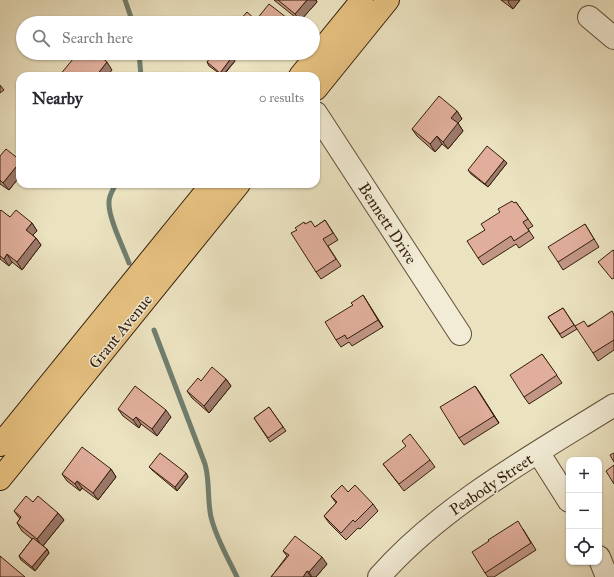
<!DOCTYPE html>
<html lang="en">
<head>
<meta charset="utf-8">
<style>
  :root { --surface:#fff; --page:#f7f7f7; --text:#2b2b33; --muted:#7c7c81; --line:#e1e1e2 }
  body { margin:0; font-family:"IM FELL Great Primer",serif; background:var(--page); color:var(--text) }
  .controls { position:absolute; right:12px; bottom:12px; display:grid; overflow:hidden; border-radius:8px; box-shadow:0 1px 3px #0004 }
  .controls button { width:36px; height:36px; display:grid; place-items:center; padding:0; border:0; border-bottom:1px solid var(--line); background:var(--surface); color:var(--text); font:20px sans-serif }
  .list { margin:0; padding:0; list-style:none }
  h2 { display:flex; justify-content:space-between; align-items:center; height:52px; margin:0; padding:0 16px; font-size:17px }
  h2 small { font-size:13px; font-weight:400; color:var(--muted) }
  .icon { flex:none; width:22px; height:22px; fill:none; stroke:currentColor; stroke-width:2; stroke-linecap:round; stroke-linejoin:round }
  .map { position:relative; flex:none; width:614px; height:577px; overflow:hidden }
  .search { position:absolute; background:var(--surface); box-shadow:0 1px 3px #0004; left:16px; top:16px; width:304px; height:44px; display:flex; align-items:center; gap:10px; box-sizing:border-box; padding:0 14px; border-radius:22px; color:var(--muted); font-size:15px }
  .panel { position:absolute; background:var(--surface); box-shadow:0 1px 3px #0004; left:16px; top:72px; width:304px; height:116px; border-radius:12px }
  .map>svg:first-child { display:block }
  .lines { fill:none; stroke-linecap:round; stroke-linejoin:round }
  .stream { stroke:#707e6e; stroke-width:5 }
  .minor-casing { stroke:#624f39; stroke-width:24 }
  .major-casing { stroke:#341e0c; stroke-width:24 }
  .minor { stroke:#f2ecd6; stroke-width:22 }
  .major { stroke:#e6c180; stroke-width:22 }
  .wall { fill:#c19685; stroke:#341e0c }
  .shaded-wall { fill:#9d7a6c; stroke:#341e0c }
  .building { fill:#e0ae9b; stroke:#341e0c }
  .labels { text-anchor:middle; stroke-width:3; stroke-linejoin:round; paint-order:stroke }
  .street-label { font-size:16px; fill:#341e0c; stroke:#f2ecd6 }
</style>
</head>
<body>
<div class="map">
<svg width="614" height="577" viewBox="0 0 614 577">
  <rect width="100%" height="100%" fill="#ebe2c0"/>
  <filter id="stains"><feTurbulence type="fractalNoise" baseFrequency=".005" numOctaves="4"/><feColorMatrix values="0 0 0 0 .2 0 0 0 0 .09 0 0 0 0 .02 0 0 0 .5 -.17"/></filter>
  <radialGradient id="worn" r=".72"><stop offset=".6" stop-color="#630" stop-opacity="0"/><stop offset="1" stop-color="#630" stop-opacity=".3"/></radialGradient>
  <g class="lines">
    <path class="stream" d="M125 0 133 23
      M139 53 141 76
      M116 184C113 190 109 195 109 202 108 217 123 247 129 263
      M154 330 205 464C210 481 207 499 211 517 216 538 228 558 237 577"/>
    <g class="minor-casing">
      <path id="minor" d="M589 17 614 38
        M316 113 460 334
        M538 452 569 501
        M599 557 607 577
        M379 577C441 506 534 455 614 405"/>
    </g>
    <g class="major-casing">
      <path id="major" d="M300 76 362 0
        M316 89 388 0
        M0 445 212 184
        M0 479 239 184"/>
    </g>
    <use href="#minor" class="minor"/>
    <use href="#major" class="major"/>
  </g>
  <path class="wall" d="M274 0H316L317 2 300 21Z
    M501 0H520L513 9Z
    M232 57 235 61 223 76 209 66 207 62Z
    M0 85 4 90 0 93Z
    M457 111 462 119 458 123 463 131 448 149 442 144 435 152 417 136 412 129Z
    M0 156 20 160V176L9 190 0 184Z
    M507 163 488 187 471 174 468 170Z
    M516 202 533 226 528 229 534 238 519 248 516 244 483 265 478 258 485 230Z
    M0 211 10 217 32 223 37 231 33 235 36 238 41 245 22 270 12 262 9 266 0 259Z
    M325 220 338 240 328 246 341 266 321 279 316 272 305 224 315 227Z
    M585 224 599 247 563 270 558 262Z
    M363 295 383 327 352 346 349 342 341 347 336 340 353 305Z
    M563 308 577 329 562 338 548 317Z
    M614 314V350L598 361 593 353 588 326Z
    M542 354 562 383 529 404 524 397Z
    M226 379 231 386 209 413 192 398 187 391 201 381Z
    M475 386 499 423 464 445 459 438Z
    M269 407 286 431 270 442 254 418Z
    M118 409 171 417 157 436 141 424 139 428 123 416Z
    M430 460 435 467 404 491 383 464Z
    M149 467 186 473 188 477 177 491 152 470Z
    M111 469 116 477 98 500 82 488 80 491 67 481 62 474Z
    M348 492 373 504 378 511 360 529 358 528 346 540 329 523 324 516 336 503 331 496Z
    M33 502 58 513 64 520 43 546 47 549 49 553 35 571 21 560 19 556 32 539 22 531 17 523 20 519 14 511Z
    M523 529 536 550 494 577H488L485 573Z
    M283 551 327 564 316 577H271L287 556Z"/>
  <path class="shaded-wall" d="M307 0H316L317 2 300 21 295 14Z
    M509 0H520L513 9 508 2Z
    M232 57 235 61 222 76 220 73Z
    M107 62 112 70 107 76H96Z
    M457 111 462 119 458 123 463 131 448 149 443 142 451 118Z
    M437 136 442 144 435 152 430 144Z
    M504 160 507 163 488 187 485 184Z
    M20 162V176L9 190 3 183Z
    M32 223 37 231 31 237 26 230Z
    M36 238 41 245 22 270 17 262Z
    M7 254 12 262 9 266 4 259Z
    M363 295 383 327 378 320Z
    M226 379 231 386 209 413 204 406Z
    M475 386 480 393 499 423 494 416Z
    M166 410 171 417 157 436 152 429Z
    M136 417 141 424 139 428 133 420Z
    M111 469 116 477 98 500 93 493Z
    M186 473 188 477 177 491 175 487Z
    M77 481 82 488 80 491 75 484Z
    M58 513 64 520 42 547 37 539Z
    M47 549 49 553 35 571 32 567Z
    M322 557 327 564 316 577H312L309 572Z
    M307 571 311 577H303Z"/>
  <path class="building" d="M278 0H307L295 14Z
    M269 4 291 21 289 23H239L238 22 247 12 256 20Z
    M78 53H84L89 57 93 53H96L107 62 96 76H59Z
    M214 53H227L232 57 220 73 207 62Z
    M439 96 457 111 451 118 458 123 443 142 437 136 430 144 412 129Z
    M487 146 504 160 485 184 468 170Z
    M6 149 20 160V162L3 183 0 180V156Z
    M512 201 514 203 516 202 528 219 523 222 529 231 514 241 511 236 478 258 467 241 485 230 481 224 500 212 498 209Z
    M1 210 10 217 16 210 32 223 26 230 36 238 17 262 7 254 4 259 0 256V211Z
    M325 220 333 233 323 239 336 259 316 272 291 233 297 230 295 228 304 222 305 224 311 221 315 227Z
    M585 224 594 239 558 262 548 247Z
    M613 250 614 251V278L612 279 598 262Z
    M363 295 378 320 347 339 345 335 336 340 325 322 353 305 351 303Z
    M563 308 574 325 560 334 548 317Z
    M612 311 614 315V340L593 353 575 326 584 321 588 327Z
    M542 354 557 375 524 397 510 375Z
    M212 367 226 379 204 406 187 391 198 378 201 381Z
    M135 386 166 410 152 429 136 417 133 420 118 409Z
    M475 386 494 416 459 438 440 407Z
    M269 407 283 427 268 438 254 418Z
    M410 434 430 460 399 484 383 464 406 446 402 441Z
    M82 447 111 469 93 493 77 481 75 484 62 474Z
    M160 453 186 473 175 487 149 467Z
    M614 453V462L610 455Z
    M614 465V484L606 471Z
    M342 485 348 492 355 485 373 504 355 522 353 520 341 533 324 516 337 502 331 496Z
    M26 496 33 502 38 496 58 513 37 539 17 523 21 517 14 511Z
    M518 521 531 543 485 573 472 552 489 541 488 540Z
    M295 536 322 557 309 572 307 571 303 577H271L289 555 283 551Z
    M33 538 47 549 32 567 19 556Z
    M0 556 25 577H0Z"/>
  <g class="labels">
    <g class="street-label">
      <text transform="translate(388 223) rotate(57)" y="6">Bennett Drive</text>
      <text transform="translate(120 331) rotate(-51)" y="6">Grant Avenue</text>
      <text transform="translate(491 484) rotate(-34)" y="6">Peabody Street</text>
    </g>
  </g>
  <rect width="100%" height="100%" filter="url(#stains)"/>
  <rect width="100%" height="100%" fill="url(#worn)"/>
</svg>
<div class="controls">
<button>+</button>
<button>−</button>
<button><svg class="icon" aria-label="locate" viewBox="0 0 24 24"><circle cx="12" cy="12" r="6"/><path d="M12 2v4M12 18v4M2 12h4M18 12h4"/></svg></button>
</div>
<div class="search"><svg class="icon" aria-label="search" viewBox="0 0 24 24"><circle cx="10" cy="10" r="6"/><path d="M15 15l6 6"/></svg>Search here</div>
<section class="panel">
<h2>Nearby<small>0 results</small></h2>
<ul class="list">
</ul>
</section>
</div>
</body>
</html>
